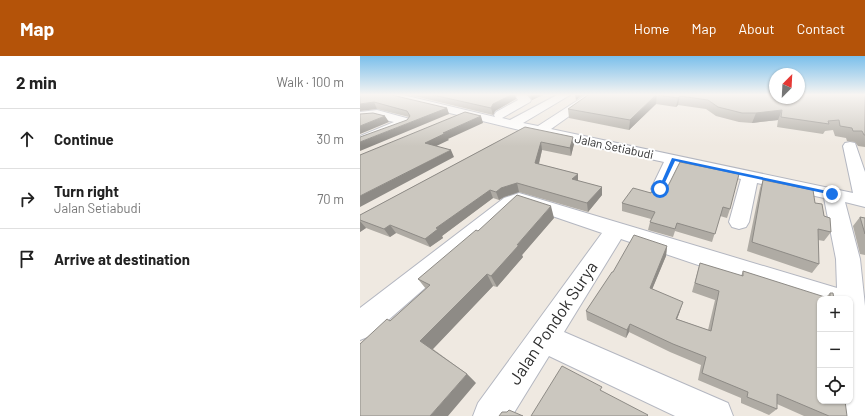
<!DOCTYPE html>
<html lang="en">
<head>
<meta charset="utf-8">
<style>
  :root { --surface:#fff; --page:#f2f2f2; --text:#222; --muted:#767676; --line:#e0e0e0; --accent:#b45309 }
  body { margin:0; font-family:Barlow,sans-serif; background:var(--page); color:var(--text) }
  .controls { position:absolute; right:12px; bottom:12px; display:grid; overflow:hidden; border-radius:8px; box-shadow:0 1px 3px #0004 }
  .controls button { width:36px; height:36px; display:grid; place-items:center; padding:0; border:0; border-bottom:1px solid var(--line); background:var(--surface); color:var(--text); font:20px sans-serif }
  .compass { position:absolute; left:409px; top:12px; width:36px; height:36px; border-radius:50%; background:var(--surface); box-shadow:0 1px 3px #0004; rotate:24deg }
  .stop { position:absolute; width:12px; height:12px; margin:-9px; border:3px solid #1a73e8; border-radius:50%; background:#fff }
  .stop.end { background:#1a73e8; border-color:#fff; box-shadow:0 1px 4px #0008 }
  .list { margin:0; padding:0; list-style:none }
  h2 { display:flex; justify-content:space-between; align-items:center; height:52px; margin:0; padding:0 16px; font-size:17px }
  h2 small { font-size:13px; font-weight:400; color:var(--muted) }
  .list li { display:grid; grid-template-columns:26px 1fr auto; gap:12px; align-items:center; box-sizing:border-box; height:60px; padding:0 16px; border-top:1px solid var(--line) }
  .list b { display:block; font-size:15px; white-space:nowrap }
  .list p { margin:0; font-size:13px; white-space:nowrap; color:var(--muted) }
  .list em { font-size:13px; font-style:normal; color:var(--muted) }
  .icon { flex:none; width:22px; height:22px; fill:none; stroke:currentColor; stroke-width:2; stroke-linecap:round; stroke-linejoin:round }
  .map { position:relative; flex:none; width:505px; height:360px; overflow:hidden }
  header { display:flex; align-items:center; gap:24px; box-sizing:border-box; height:56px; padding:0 20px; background:var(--accent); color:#fff }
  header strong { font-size:19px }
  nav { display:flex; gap:22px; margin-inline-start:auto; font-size:14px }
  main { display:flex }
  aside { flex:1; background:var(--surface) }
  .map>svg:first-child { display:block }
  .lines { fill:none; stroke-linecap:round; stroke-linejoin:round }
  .minor-casing { stroke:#b4b7c1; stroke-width:2 }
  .minor { fill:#fff; fill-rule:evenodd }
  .wall { fill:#afaba4 }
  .shaded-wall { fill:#8e8b86 }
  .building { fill:#cbc7bf; stroke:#8e8b86 }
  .route { fill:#1a73e8 }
  .labels { text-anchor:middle; stroke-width:4; stroke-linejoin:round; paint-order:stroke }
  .far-street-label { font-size:12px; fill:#2e2e2e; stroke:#fff }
  .near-street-label { font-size:17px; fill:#2e2e2e; stroke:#fff }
</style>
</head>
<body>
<header>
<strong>Map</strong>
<nav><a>Home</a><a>Map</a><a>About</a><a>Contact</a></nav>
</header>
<main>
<aside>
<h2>2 min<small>Walk · 100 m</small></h2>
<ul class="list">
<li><svg class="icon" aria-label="ahead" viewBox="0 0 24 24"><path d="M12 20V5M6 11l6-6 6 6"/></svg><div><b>Continue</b></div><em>30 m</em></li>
<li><svg class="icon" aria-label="right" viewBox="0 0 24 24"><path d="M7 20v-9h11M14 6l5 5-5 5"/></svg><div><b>Turn right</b><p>Jalan Setiabudi</p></div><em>70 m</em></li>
<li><svg class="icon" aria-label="arrive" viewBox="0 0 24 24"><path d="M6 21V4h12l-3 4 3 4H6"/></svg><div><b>Arrive at destination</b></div></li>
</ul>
</aside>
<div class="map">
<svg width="505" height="360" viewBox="0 0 505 360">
  <rect width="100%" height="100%" fill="#efe9e1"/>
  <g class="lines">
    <g class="minor-casing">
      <path id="minor" d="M23 39H43L135 61 134 59 136 56 158 44 156 41 157 39H167L171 44 170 46 142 62 150 64 197 39H210L163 67 178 70 226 39H239L191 73 493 137 483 90 485 87 490 86 495 87 505 116V151L485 146 500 203 505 250V360H485L484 345H490V243H460V250L261 183 204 276 368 347 373 360H315L189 300 152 360H113L118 347 242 177 160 149 10 280 0 284V252L144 142 159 137 166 139 477 232 476 203 464 142 397 127 389 166 386 171 379 173 372 171 369 166 381 123 319 110 306 137 300 138 294 137 291 133 304 106 180 79 24 41Z
        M17 54 50 63 52 66 50 69 0 89V80L34 66 17 62 0 64V56Z"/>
    </g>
    <use href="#minor" class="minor"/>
  </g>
  <path class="wall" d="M0 39 87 52 89 58 47 64 49 61 17 53Z
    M50 39H156L155 40 156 43 135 55 133 59Z
    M168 39H183L172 44Z
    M228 39H505V91L498 90 495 86 487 85 486 82 475 80 473 74 465 75 463 78 417 71 418 64 392 67 379 66 356 60 346 53 318 49 316 51 296 48 269 74 209 62 208 53Z
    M165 71 214 88 211 100 182 94 179 108 218 118V125L242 131V139L228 156 159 136 144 141 139 144 133 142 82 180 83 182 70 191 36 177 30 181 6 172 0 176V159Z
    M403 124 455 147 464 160 471 176 464 185 458 184 459 208 452 217 387 195 400 132Z
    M308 130 370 153 367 162 360 160 352 186 315 175 313 181 288 174 290 166 291 163 262 155V147Z
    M500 161 505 162V199L500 198 493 170Z
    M194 162 162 199 163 201 137 231 133 230 73 293 107 318 116 327 30 265 66 233 58 223 118 175Z
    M307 190 306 200 292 233 320 255 317 263 348 274 355 244 332 236 340 207 381 220 383 215 465 242 470 237H473L460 345 487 360H444L417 348V353L409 359 381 347V342L338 324 341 309 310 296 269 276 266 282 227 264 226 255 253 216Z"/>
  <path class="shaded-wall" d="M151 39H156L155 40 156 43 135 55 133 59 131 52 133 48Z
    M171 39H183L172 44Z
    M215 39H223L216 44Z
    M297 39 296 48 269 74 270 64Z
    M320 40 318 49 316 51 318 42Z
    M14 46 17 53 0 55V48Z
    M87 52 89 58 0 95V86Z
    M422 54 418 64 392 67 396 57Z
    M25 60 29 66 0 78V70Z
    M121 60 123 67 88 83 89 84 68 94 65 87 83 77Z
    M213 81 214 88 211 100 210 92Z
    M181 86 182 94 177 115 175 107Z
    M91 94 94 101 0 151V140Z
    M218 118V126L212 123Z
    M157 127 159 136 144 141 139 144 136 136 141 132Z
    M242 131V139L228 156 227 147Z
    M130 134 133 142 82 180 83 182 70 191 65 183 76 172Z
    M191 150 194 162 162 199 163 201 137 231 131 220 157 189Z
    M0 165 6 172 0 176Z
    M30 169 36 177 30 181 24 173Z
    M307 190 306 200 289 241 290 232Z
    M127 218 133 230 71 295 60 285Z
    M323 246 320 255 314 271 316 263Z
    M270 268 269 276 266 282 267 274Z
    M107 318 116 327 88 360H70Z"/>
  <path class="building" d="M0 39H32L87 52 0 86V81L47 64 50 60 47 55 14 46 0 48Z
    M73 39H151L133 48 131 52Z
    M228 39H296L270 64 208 53Z
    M298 39H415V42H439V39H505V79H504L502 75H493L492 72 480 70 479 64 468 65 469 68 421 61 422 54 396 57H382L358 51 348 44 320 40 318 42Z
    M105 56 121 60 83 77H86L65 87 91 94 0 140V99Z
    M13 57 25 60 0 70V58Z
    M165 71 213 81 210 92 181 86 175 107 218 118 212 123 242 131 227 147 157 127 141 132 136 136 130 134 76 172 78 173 65 183 30 169 24 173 0 164V159Z
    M320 106 379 118 370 153 363 151 355 178 317 167 315 173 290 166 295 156 262 147 273 132 291 137 295 130H308Z
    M403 124 453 134 455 147 462 148 464 160 470 162 471 176 458 173 459 208 392 186Z
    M157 139 191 150 157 189H159L131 220 127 218 60 285 107 318 70 360H0V288L27 263 30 265 70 229 58 223 116 174 118 175Z
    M500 161 505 162V178Z
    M274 179 307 190 290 232 323 246 316 263 351 275 359 235 335 227 340 207 383 220V215L468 242 470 241V237H473L474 243H460V345H485L487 360H469L417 338V353L387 341 388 336 342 317 346 301 313 288 270 268 267 274 226 255 252 216H253Z
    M202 310 242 331 240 334 288 359 287 360H171Z
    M149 354 163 360H139L142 356H147Z"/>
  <linearGradient id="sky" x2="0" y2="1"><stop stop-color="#7abfeb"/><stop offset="0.43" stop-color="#f8f5f2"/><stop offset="1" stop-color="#f8f5f2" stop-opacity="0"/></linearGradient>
  <rect width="505" height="90" fill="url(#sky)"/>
  <path class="route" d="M312 102 472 136 475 138 472 139 315 105 302 133 298 134Z"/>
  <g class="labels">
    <g class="far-street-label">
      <text transform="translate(254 91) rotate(12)" y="4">Jalan Setiabudi</text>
    </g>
    <g class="near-street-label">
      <text transform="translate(193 267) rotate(-56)" y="6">Jalan Pondok Surya</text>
    </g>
  </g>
</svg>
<div class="controls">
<button>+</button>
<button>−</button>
<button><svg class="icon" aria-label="locate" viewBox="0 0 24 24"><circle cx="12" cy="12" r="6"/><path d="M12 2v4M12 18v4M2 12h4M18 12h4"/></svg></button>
</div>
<svg class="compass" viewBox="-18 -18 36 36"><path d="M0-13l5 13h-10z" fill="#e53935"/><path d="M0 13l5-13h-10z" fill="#767676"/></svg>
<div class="stop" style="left:300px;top:133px"></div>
<div class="stop end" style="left:472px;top:138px"></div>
</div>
</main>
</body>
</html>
